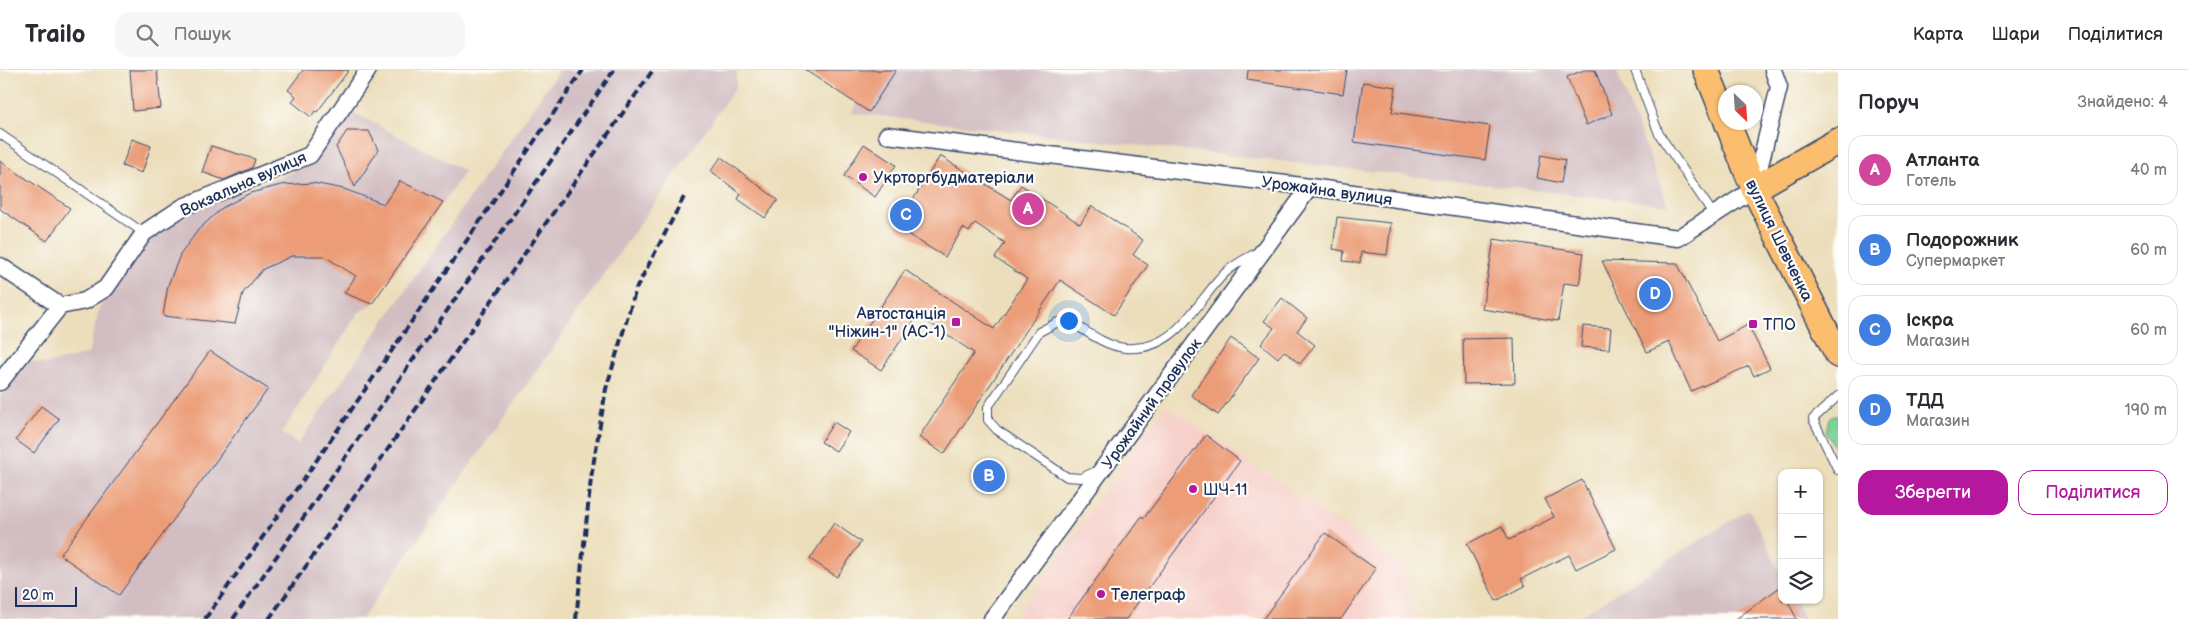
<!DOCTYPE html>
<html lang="uk">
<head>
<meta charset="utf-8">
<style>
  :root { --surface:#fff; --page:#f7f7f7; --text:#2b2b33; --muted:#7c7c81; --line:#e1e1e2; --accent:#b5179e }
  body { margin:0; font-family:"Balsamiq Sans",sans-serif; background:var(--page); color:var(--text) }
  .controls { position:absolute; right:15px; bottom:15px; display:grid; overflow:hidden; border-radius:10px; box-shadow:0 1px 4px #0004 }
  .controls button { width:45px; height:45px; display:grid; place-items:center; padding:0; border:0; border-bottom:1px solid var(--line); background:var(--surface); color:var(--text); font:25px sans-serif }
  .compass { position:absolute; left:1718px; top:15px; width:45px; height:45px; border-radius:50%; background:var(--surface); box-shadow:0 1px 4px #0004; rotate:155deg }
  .scale { position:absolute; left:15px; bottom:12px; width:62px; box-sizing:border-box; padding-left:5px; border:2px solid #1b2f5e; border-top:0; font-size:14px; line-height:18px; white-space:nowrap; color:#1b2f5e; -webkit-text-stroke:4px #fdfcf7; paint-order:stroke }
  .you { position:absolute; left:1068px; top:250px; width:18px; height:18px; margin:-12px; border:4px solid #fff; border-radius:50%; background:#1a73e8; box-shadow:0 0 0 8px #1a73e833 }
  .badge { display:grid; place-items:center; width:32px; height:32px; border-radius:50%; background:var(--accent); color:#fff; font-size:16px; font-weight:700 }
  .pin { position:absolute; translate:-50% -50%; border:2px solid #fff; box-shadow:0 1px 5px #0006 }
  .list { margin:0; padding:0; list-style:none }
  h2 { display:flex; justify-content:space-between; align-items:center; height:65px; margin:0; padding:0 20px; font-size:21px }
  h2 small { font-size:16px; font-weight:400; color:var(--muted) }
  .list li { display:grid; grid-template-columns:32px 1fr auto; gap:15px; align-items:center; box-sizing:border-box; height:70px; margin:0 10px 10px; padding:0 10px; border:1px solid var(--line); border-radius:15px }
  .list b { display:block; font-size:19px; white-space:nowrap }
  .list p { margin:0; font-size:16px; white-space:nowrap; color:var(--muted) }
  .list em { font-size:16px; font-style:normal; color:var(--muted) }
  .actions { display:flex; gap:10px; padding:15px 20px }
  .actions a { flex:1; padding:11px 0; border:1px solid var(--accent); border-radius:15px; text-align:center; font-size:18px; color:var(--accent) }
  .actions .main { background:var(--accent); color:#fff }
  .icon { flex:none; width:28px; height:28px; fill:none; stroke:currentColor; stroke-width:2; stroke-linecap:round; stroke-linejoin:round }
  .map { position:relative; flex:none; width:1838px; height:549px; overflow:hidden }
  header { display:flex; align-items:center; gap:30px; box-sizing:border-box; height:70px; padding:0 25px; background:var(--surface); border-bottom:1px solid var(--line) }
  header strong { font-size:24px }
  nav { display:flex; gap:28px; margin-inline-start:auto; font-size:18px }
  .search { width:350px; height:45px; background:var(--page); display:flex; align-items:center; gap:12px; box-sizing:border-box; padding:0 18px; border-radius:15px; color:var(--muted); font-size:19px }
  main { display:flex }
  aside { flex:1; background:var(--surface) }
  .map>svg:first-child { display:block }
  .built { fill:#f7d0cb }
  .industrial { fill:#d2bec2 }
  .green { fill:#7bd398; stroke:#4b817b }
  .building { fill:#ec9d78 }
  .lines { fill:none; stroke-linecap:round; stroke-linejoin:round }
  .lane-casing { stroke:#3a496c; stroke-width:10 }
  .street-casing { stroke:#3a496c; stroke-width:19 }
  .primary-casing { stroke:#3a496c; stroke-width:28 }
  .lane { stroke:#fff; stroke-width:8 }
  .street { stroke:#fff; stroke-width:16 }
  .primary { stroke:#fbbd6e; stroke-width:25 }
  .rail { stroke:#1b2f5e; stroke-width:4; stroke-dasharray:8 4; stroke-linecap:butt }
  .poi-dot { fill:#b5179e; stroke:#fdfcf7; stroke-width:2 }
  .labels { text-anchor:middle; stroke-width:4.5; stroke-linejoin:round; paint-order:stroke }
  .poi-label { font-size:16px; fill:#1b2f5e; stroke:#fdfcf7; text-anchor:start }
  .street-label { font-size:16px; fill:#1b2f5e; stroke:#fdfcf7 }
</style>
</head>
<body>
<header>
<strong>Trailo</strong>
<div class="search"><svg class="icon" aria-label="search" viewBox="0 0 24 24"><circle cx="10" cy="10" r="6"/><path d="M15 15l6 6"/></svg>Пошук</div>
<nav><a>Карта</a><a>Шари</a><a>Поділитися</a></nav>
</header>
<main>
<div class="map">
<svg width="1838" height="549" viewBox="0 0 1838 549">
  <rect width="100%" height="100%" fill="#fdfcf7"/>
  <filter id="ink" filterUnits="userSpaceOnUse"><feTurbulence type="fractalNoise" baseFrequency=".02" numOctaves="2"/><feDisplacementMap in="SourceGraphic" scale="10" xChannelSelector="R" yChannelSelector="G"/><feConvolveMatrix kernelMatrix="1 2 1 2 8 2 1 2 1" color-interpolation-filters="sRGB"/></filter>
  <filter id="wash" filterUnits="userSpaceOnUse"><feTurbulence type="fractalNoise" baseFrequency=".0096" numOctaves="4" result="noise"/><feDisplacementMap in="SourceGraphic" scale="20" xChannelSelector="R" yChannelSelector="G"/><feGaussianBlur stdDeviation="1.12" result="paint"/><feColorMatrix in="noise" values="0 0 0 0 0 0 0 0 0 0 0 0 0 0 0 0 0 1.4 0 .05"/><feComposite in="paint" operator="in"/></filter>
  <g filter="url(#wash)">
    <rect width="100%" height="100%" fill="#ecdebb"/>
    <path class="built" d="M1166 335 1404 498 1414 549H1014Z"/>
    <path class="industrial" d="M559 0H737L736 17 362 549H0V327L29 291 46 294 88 284 99 239 124 198 155 163 202 137 292 102 310 91 347 39 465 101 372 234 358 243 282 363 298 374Z
      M879 0H1616L1668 135 851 43Z
      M1749 439 1782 505V530H1795L1804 549H1575Z"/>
    <path class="green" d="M1834 346H1838V384L1826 361 1829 348Z"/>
    <g id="blocks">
      <path class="building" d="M130 0H157L161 38 133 41Z
        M303 0H349L317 42 315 41 311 47 292 32 296 26 288 20Z
        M805 0H896L869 42Z
        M1248 0H1347L1343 24 1247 10Z
        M1584 0H1595L1612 44 1586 55 1567 7Z
        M1363 12 1396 17 1392 42 1490 56 1485 90 1354 72Z
        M347 61H369L378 80 355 117 336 77Z
        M132 69 151 76 142 103 122 96Z
        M864 74 896 95 875 127 844 106Z
        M211 76 255 89 252 98 224 110 202 102Z
        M1541 85 1565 90 1561 113 1537 108Z
        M940 86 1011 130 1021 115 1080 154 1092 136 1143 170 1133 185 1148 195 1114 245 1060 210 944 384 919 367 974 283 918 245 881 300 851 281 905 200 994 259 1027 209 995 188 1005 173 975 153 969 162 963 158 945 187 896 157Z
        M721 87 778 130 765 148 738 129 741 124 711 101Z
        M0 91 70 138 47 171 0 139Z
        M400 111 443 132 372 234 344 223 356 206 324 186H292L263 199 243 223 235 254 163 246 168 215 180 185 198 160 222 138 250 123 281 115 313 113 344 119 384 134Z
        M1337 147 1391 153 1387 185 1361 182 1360 193 1343 191 1344 181 1333 179Z
        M1494 169 1584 183 1579 215 1564 213 1558 251 1482 239Z
        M1602 191 1677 193 1717 271 1748 255 1770 298 1754 306 1749 296 1691 321 1669 272 1647 282Z
        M1282 228 1307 248 1297 261 1315 275 1300 294 1284 281 1278 288 1261 274 1274 258 1264 251Z
        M1583 256 1611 258 1609 279 1581 277Z
        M1231 268 1259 288 1218 345 1191 325Z
        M1514 268 1515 313 1464 314 1463 269Z
        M210 281 268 319 119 525 60 485Z
        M41 336 59 349 34 383 16 370Z
        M834 352 849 362 836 381 821 372Z
        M1206 365 1240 391 1134 538 1126 549H1067L1142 446 1144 448Z
        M1582 410 1616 479 1576 499 1569 485 1521 509 1525 516 1496 531 1467 474 1502 456 1509 470 1554 447 1545 429Z
        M834 453 861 472 837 507 810 489Z
        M1325 463 1376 499 1341 549H1263Z
        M1780 517 1782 530H1787L1797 549H1736Z"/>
    </g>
  </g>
  <g filter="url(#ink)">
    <use href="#blocks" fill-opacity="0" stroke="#3a496c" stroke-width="1"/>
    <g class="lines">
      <g class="lane-casing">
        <path id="lane" d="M1635 0 1659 64 1714 145
          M0 64 144 163
          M1838 326 1813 349 1838 400
          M1094 402 1081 408 1067 407 997 360 988 350V337L1039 262 1058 252 1069 251C1086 261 1105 276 1125 278 1177 282 1195 233 1225 203 1234 194 1247 188 1258 182"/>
      </g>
      <g class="street-casing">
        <path id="street" d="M887 65 1310 117 1678 168 1754 119 1779 17 1773 0
          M0 196 60 236
          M0 312 60 236 85 231 106 218 144 163 183 137 310 85 368 0
          M992 549 1310 117"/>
      </g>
      <g class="primary-casing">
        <path id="primary" d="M1706 0 1726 49
          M1727 52 1754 119 1838 285
          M1754 119 1838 71"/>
      </g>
      <use href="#lane" class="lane"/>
      <use href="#street" class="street"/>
      <use href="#primary" class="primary"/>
      <path class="rail" d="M205 549 326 377 583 0
        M233 549 614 0
        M269 549 653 0
        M576 549 591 408 606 319 636 219 684 127"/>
    </g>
  </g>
  <g class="poi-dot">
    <circle cx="863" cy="107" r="5"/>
    <rect x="951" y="247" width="10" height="10" rx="2.5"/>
    <rect x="1748" y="249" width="10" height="10" rx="2.5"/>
    <circle cx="1193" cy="419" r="5"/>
    <circle cx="1101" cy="524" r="5"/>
  </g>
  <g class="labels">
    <g class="poi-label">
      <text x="873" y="113">Укрторгбудматеріали</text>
      <text x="946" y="249" text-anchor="end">Автостанція<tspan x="946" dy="18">"Ніжин-1" (АС-1)</tspan></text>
      <text x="1763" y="260">ТПО</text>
      <text x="1203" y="425">ШЧ-11</text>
      <text x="1111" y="530">Телеграф</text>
    </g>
    <g class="street-label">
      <text transform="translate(243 113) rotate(-24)" y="6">Вокзальна вулиця</text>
      <text transform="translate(1327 120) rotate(8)" y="6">Урожайна вулиця</text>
      <text transform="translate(1780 170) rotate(64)" y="6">вулиця Шевченка</text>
      <text transform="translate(1151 333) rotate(-54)" y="6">Урожайний провулок</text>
    </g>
  </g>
</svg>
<div class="controls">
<button>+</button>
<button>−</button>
<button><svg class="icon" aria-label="layers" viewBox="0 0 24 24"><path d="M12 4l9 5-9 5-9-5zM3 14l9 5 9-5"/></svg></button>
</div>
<svg class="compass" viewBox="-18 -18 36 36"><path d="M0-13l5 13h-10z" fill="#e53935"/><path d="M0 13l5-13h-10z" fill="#7c7c81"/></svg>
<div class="scale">20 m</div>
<div class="you"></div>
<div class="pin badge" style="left:1028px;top:139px;background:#d1479c">A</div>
<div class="pin badge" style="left:989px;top:406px;background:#3f7fe0">B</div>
<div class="pin badge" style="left:906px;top:145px;background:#3f7fe0">C</div>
<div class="pin badge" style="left:1655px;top:224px;background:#3f7fe0">D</div>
</div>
<aside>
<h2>Поруч<small>Знайдено: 4</small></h2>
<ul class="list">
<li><span class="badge" style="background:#d1479c">A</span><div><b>Атланта</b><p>Готель</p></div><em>40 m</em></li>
<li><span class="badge" style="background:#3f7fe0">B</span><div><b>Подорожник</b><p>Супермаркет</p></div><em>60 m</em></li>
<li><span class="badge" style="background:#3f7fe0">C</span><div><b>Іскра</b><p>Магазин</p></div><em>60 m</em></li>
<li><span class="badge" style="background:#3f7fe0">D</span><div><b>ТДД</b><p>Магазин</p></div><em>190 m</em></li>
</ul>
<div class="actions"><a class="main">Зберегти</a><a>Поділитися</a></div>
</aside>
</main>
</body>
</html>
